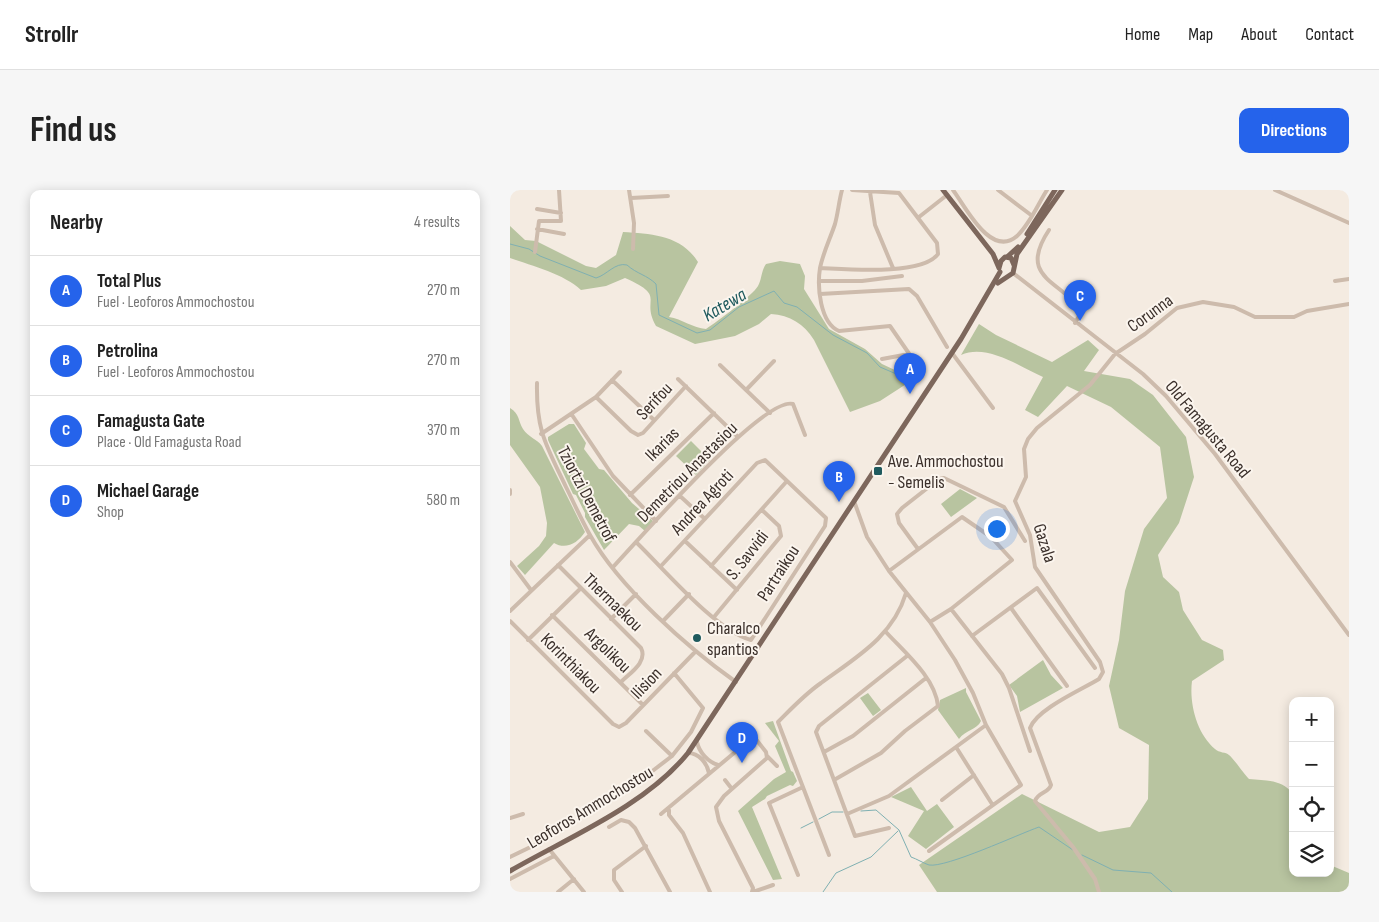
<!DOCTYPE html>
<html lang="en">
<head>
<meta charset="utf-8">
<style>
  :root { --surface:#fff; --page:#f6f6f6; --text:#222; --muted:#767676; --line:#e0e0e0; --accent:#2563eb }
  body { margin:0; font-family:"Sofia Sans Condensed",sans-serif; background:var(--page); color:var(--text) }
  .controls { position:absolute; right:15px; bottom:15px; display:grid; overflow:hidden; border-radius:10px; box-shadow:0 2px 12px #0003 }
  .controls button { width:45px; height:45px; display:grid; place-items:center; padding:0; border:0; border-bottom:1px solid var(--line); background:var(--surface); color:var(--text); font:25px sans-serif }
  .you { position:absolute; left:486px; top:338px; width:18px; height:18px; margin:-12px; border:4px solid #fff; border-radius:50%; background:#1a73e8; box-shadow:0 0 0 8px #1a73e833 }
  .badge { display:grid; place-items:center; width:32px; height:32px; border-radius:50%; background:var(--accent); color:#fff; font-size:16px; font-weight:700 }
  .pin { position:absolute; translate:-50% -41px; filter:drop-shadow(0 1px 2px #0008) }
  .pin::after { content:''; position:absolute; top:26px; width:18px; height:15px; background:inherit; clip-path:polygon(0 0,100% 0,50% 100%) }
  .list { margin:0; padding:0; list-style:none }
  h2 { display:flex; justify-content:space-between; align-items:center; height:65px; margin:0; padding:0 20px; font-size:21px }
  h2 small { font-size:16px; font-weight:400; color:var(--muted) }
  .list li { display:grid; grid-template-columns:32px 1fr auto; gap:15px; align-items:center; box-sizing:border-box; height:70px; padding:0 20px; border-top:1px solid var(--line) }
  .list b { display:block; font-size:19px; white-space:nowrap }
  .list p { margin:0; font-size:16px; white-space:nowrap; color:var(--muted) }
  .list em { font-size:16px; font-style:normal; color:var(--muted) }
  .icon { flex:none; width:28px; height:28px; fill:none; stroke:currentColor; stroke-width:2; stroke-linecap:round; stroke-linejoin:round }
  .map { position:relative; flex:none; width:839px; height:702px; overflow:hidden; border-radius:10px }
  header { display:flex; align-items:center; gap:30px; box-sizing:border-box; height:70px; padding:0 25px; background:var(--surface); border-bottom:1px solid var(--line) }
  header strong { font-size:24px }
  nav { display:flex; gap:28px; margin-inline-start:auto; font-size:18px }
  .intro { display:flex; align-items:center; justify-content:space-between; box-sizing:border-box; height:120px; padding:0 30px }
  h1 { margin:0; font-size:35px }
  .button { padding:12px 22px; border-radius:10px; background:var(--accent); color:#fff; font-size:18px; font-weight:700 }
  main { display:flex; gap:30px; padding:0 30px }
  aside { flex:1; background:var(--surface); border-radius:10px; box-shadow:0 2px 12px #0003 }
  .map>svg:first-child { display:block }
  .green { fill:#b8c4a0 }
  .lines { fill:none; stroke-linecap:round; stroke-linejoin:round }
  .stream { stroke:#7fb0b2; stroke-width:1 }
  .minor { stroke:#cdbbac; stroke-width:4 }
  .major { stroke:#7d675c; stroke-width:5 }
  .poi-dot { fill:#1f5a5e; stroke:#fbf5ee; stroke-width:2 }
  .labels { text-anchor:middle; stroke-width:4; stroke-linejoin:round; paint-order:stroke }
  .street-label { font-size:18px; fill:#3b302b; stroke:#fbf5ee }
  .poi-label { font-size:18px; fill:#3b302b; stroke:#fbf5ee; text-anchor:start }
  .water-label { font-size:19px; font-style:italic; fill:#1f5a5e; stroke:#fbf5ee }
</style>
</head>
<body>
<header>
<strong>Strollr</strong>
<nav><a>Home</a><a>Map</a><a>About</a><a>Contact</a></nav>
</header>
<div class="intro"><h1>Find us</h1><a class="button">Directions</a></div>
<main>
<aside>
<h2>Nearby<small>4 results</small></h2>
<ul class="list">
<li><span class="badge">A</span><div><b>Total Plus</b><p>Fuel · Leoforos Ammochostou</p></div><em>270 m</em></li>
<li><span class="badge">B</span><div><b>Petrolina</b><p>Fuel · Leoforos Ammochostou</p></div><em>270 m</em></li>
<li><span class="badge">C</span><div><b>Famagusta Gate</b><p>Place · Old Famagusta Road</p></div><em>370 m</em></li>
<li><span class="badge">D</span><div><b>Michael Garage</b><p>Shop</p></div><em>580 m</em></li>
</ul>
</aside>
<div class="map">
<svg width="839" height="702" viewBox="0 0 839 702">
  <rect width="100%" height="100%" fill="#f4ebe1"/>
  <path class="green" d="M0 36 15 50 26 51 76 76 86 78 106 65 113 42C142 44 171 45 188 72L159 127C172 129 183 138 196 139 208 131 242 106 248 96 252 89 251 81 256 74L270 71 290 74 295 86 294 99 319 139 355 159 372 174 404 189 370 211 340 222 304 150C294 134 280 125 261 124L249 134 225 146 185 154 146 136C130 108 158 107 115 88L96 96 71 100C54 84 23 76 0 68Z
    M469 134 486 145 542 172 578 150 589 160 574 181 620 189 643 205 676 247 684 287 669 333 648 365 653 387 669 402 673 420 692 450 713 460 714 470 682 491C679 514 687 544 705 559 709 563 716 562 719 565 724 569 734 584 739 589 757 591 772 589 783 604V683H820V675L839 683V702H427L409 675 512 604 589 642 620 637 638 609 639 555 609 538 599 496 609 450 615 401 634 339 657 308 650 257 601 217 557 196 528 227 515 220 533 187C510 177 477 153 451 165Z
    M0 218C10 224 8 231 13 239 18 247 27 249 32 256L75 342C68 353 56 360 44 353L15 385 7 376 29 356 36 346 37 333 30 297 0 255Z
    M59 234H64L76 253 74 259 89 279 94 280 122 313 143 331 135 341 129 336 119 334 94 360 75 327V323L66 305 63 304 38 250V247Z
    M181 251 200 270 186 285 166 266Z
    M450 299 467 308 441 327 431 314Z
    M533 470 541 485 553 498 510 522 507 506 499 495Z
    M456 498V502L471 531C467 540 455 540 449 549L428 520 430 510Z
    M358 503 371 520 363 526 350 508Z
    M263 531 281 581 283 582 287 591 283 596 280 595 257 606 255 609 242 617 272 689 263 690 228 621 264 589 276 582 265 556 269 551 255 533Z
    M401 597 417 621 427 614 444 637 416 659 398 646 414 621 381 607Z"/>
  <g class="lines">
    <path class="stream" d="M0 54 19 59 30 66 86 88C97 85 105 72 117 75 127 84 137 85 146 94L149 125 187 143 200 140 229 117 264 101 274 113 287 117 323 145 357 163 370 177 398 189
      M351 621 366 620 389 640 401 667C407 669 413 673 419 675 436 678 509 644 529 637L563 660
      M309 629 322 622H333
      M291 638 303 632
      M572 665 603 680 641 683 662 702
      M313 702 326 683 361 667 388 641"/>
    <path class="minor" d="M119 0 124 33 123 59
      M332 0C329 11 328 23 325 34 320 49 313 63 310 78 307 97 310 133 329 141L380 136 409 178
      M443 0C455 16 481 69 507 46 520 34 528 14 537 0
      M488 0 521 25
      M765 0 839 33
      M360 2 365 35 383 78
      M121 8 158 6
      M27 19 51 23
      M409 27 437 5
      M27 39 54 44
      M539 40C507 88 550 90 572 121L565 133
      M25 62 29 31H51L49 0
      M310 78C335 79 412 86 428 64L427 53 389 3 342 0
      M503 83 633 184 656 206 705 264 839 445
      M310 91H352L392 86
      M825 91 839 89
      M310 104 399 99 407 106 437 157
      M442 163 483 218
      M372 169 399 164
      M210 175 260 223
      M168 189 228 247
      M102 190 144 230
      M27 193C26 241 36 255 56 297 64 313 71 329 80 345 109 397 178 458 226 492
      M236 200 264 171
      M86 207 121 241 128 245 133 243 176 196
      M62 225 103 286 146 331
      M31 244 86 207 110 182
      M0 300V304
      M120 305 204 223
      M170 306 195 329
      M344 311 357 347 379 381 420 432 445 470 463 503 476 535 511 595 419 661
      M175 351 227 400
      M127 353C154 379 206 441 241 450L315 336 316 328 255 270 247 273 151 376
      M408 359 389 333 387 324 392 318 429 289 434 288 494 317 515 351
      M0 372 21 400
      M48 375 131 458C138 472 120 483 111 492
      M201 376 277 291
      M103 377C127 352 254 205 283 214L295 245
      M379 381 452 327 481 347 502 370 441 419 420 432
      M501 418 557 496
      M441 419 492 484 499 498 520 561
      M0 421 80 345
      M42 425 133 515
      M204 427 271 346 269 336 252 320
      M101 429 126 404
      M154 430 179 404
      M0 431 103 534 109 537 116 533 186 461
      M462 446 527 398 585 478
      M18 450 70 399
      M238 539 256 562 257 568 214 606 206 617 209 631 243 698 242 702
      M136 541 162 566 181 542 193 518 164 483
      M187 552C189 562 198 572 208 575
      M446 557 482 614
      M314 562 343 546 416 488
      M178 563C189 563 197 573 199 583
      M257 566 267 576
      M132 589 162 566
      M215 590 222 599
      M324 590 371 563 395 541 428 516C425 487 394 462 375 441
      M432 610 464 585
      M159 620V625L173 643 200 702
      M151 624 242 548 245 550
      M337 624 379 606 476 535
      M0 628 13 624
      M99 637 111 630 119 632 125 638 160 702
      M379 638 345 646 306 542 309 536 397 466
      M39 659 74 702
      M319 665 268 532C281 519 295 504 311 493 345 468 383 447 396 403
      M0 667 33 651
      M288 685 259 613 293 597
      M0 689 44 666
      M48 702 64 689
      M112 702 104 690V680L136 656
      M243 702 263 695
      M589 702 585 689 563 657 525 611C528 602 539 603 541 595L520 538C527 519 571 500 589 489L593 482 590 472 525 377 520 345 505 311 516 287 514 259 518 249 527 238 580 195 605 164 635 144 667 118 693 112 724 117 745 127H784L797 121 839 114"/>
    <path class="major" d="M433 0 483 64 489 78
      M517 44 545 0
      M497 67 508 57
      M489 78 491 71 495 67 501 68 504 75
      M488 93 503 83 507 64 552 0
      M0 681C59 647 135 616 178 563L451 149 490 82"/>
  </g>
  <g class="poi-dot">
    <rect x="363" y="276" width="10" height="10" rx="2.5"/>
    <circle cx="187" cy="448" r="5"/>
  </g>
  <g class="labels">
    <g class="street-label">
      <text transform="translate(640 123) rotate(-36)" y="6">Corunna</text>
      <text transform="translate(144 211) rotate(-47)" y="6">Serifou</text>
      <text transform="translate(698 239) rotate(50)" y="6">Old Famagusta Road</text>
      <text transform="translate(152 254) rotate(-45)" y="6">Ikarias</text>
      <text transform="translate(177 282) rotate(-45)" y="6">Demetriou Anastasiou</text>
      <text transform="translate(77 304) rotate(62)" y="6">Tziortzi Demetrof</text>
      <text transform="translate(192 312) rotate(-47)" y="6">Andrea Agroti</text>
      <text transform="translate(535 353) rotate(72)" y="6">Gazala</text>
      <text transform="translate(237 365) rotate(-52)" y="6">S. Savvidi</text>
      <text transform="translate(268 383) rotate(-57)" y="6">Partraikou</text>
      <text transform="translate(103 412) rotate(44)" y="6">Thermaekou</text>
      <text transform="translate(98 460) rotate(44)" y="6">Argolikou</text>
      <text transform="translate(61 473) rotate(45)" y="6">Korinthiakou</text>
      <text transform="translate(136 493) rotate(-46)" y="6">Ilision</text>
      <text transform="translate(80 617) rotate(-31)" y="6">Leoforos Ammochostou</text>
    </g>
    <g class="poi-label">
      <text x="378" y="277">Ave. Ammochostou<tspan x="378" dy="21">- Semelis</tspan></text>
      <text x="197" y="444">Charalco<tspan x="197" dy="21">spantios</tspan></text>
    </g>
    <g class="water-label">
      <text transform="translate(214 114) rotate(-31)" y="7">Katewa</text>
    </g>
  </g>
</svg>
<div class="controls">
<button>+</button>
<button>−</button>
<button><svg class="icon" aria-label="locate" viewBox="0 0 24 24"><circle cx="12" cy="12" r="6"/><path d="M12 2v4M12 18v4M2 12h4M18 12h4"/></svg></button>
<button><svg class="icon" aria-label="layers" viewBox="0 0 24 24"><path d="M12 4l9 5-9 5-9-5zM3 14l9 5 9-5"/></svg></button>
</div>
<div class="you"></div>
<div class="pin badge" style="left:400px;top:204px">A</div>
<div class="pin badge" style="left:329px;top:312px">B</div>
<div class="pin badge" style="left:570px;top:131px">C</div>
<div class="pin badge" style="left:232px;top:573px">D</div>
</div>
</main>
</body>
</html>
